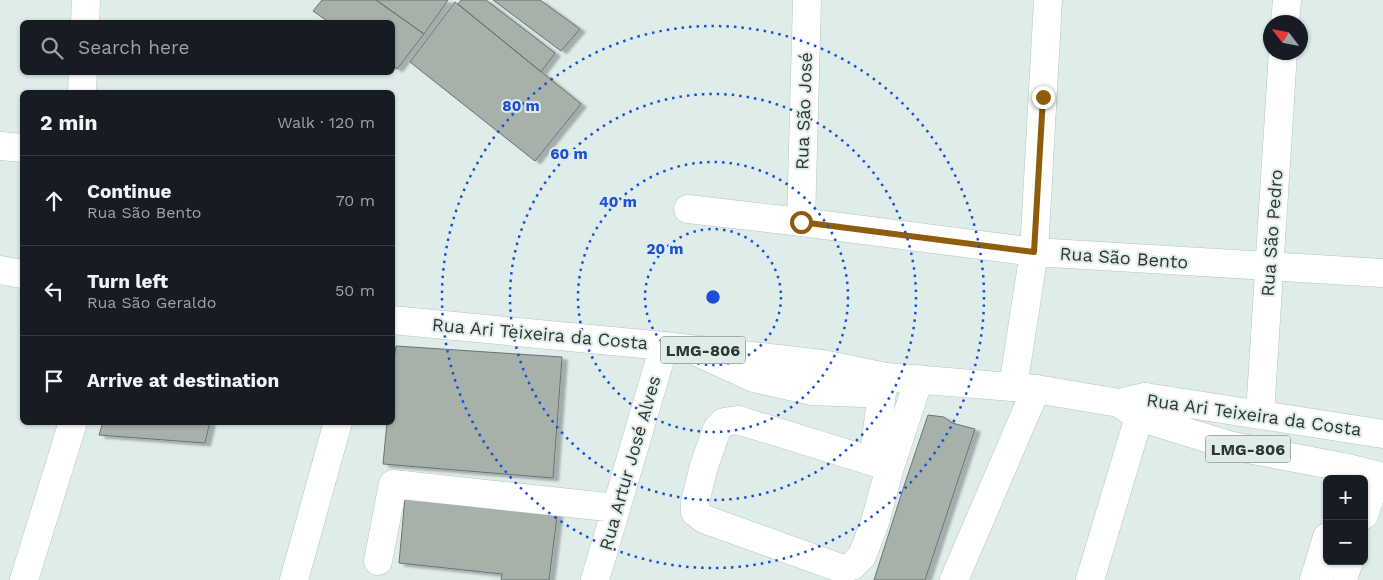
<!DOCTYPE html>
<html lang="en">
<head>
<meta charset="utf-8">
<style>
  :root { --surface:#171b24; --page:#20242c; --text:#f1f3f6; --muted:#9ea1a6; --line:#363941 }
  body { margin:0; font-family:"Work Sans",sans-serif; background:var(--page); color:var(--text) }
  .controls { position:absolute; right:15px; bottom:15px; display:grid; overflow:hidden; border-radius:8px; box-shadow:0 1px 4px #0004 }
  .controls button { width:45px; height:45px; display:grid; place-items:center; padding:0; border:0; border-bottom:1px solid var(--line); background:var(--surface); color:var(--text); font:25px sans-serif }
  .compass { position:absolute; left:1263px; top:15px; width:45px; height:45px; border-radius:50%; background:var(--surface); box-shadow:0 1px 4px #0004; rotate:302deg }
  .stop { position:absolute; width:15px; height:15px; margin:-11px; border:4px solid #8f5c0b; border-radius:50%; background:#fff }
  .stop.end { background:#8f5c0b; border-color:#fff; box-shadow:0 1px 5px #0008 }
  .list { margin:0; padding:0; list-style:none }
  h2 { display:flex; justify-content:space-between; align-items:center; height:65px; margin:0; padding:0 20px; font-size:21px }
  h2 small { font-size:16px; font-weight:400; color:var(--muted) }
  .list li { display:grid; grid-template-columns:32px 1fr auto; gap:15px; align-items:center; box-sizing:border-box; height:90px; padding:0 20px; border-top:1px solid var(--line) }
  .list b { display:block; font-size:19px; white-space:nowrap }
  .list p { margin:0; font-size:16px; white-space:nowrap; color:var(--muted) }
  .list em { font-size:16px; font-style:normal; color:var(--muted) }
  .icon { flex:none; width:28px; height:28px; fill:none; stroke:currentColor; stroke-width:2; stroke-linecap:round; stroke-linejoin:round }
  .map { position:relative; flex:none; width:1383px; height:580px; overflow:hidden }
  .search { position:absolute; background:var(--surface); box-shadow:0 1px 4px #0004; left:20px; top:20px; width:375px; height:55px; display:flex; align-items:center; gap:12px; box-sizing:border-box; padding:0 18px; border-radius:8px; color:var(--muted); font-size:19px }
  .panel { position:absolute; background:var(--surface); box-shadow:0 1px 4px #0004; left:20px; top:90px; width:375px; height:335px; border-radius:8px }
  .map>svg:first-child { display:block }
  .building { fill:#a6b1aa; stroke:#69746e; filter:url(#shadow) }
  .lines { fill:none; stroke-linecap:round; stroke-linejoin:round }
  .minor-casing { stroke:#b6c4c1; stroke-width:29 }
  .highway-casing { stroke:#b6c4c1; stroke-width:29 }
  .minor { stroke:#fff; stroke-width:28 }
  .highway { stroke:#fff; stroke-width:28 }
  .route { stroke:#8f5c0b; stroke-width:6 }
  .ring { fill:none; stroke:#1d4ed8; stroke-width:2.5; stroke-dasharray:2.5 5 }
  .labels { text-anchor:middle; stroke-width:4; stroke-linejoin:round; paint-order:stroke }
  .shield { fill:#deedea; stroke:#646d6b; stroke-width:1 }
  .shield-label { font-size:16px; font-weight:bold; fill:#303635 }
  .street-label { font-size:18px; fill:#303635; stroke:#deedea }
  .centre { fill:#1d4ed8; stroke:#deedea; stroke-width:2.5 }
  .ring-label { font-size:15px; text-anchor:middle; font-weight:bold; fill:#1d4ed8; stroke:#deedea; stroke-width:4; stroke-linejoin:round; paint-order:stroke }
</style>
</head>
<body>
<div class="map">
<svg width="1383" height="580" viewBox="0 0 1383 580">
  <defs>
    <filter id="shadow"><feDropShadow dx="5.5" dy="3" stdDeviation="1" flood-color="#0004"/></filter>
  </defs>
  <rect width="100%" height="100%" fill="#deedea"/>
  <path class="building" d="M322 0H376L424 34 397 69 392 66V22H329L313 11Z
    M376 0H448L424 34Z
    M461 0H486L555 53 541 72 458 4Z
    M493 0H540L580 29 561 51Z
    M455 2 581 104 535 161 410 62Z
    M396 346 562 357 553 478 383 464 387 422H392V374Z
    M928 415 944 417 952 423 975 429 925 580H874L904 486Z
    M103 422H210L205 443 99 435Z
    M405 498 558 508 549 580H501L502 574 399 563Z"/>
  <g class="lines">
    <g class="minor-casing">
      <path id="minor" d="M85 22 86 0
        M82 92 83 72
        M0 146 22 148
        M688 209 801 222 1034 252 1383 273
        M801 222 807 0
        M697 352 754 378 812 391 863 393H882
        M1013 387 1034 252 1048 0
        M873 462 882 393 886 377
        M890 467 738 420 724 422 717 429 704 466 695 502V512L704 519 840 568 852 566 862 556 875 522 890 467 919 379
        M1364 515 1377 476
        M378 561 393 484 616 508
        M24 580 73 422
        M294 580 338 422
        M595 580 664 346
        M954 580 1036 389
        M1090 580 1145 397
        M1314 580 1327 537
        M1343 580 1349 561"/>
    </g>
    <g class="highway-casing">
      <path id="highway" d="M1285 22 1287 0
        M0 270 22 274
        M392 320 664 346 822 364 886 377 1036 389 1119 403 1145 397 1383 434
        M1119 403 1139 417 1232 446 1348 468 1383 477
        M1260 414 1283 52"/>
    </g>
    <use href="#minor" class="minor"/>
    <use href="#highway" class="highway"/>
  </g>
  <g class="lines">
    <path class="route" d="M801 222 1034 252 1043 97"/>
  </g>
  <g class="ring">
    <circle cx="713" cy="297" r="68"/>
    <circle cx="713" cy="297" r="135"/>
    <circle cx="713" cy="297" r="203"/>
    <circle cx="713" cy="297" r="271"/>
  </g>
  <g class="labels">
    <g class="shield">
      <rect x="660.5" y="336.5" width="85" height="27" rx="4"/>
      <rect x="1205.5" y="435.5" width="85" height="27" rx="4"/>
    </g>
    <g class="shield-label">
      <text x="703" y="356">LMG-806</text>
      <text x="1248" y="455">LMG-806</text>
    </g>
    <g class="street-label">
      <text transform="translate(804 111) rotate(-88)" y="6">Rua São José</text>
      <text transform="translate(1272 233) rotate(-86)" y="6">Rua São Pedro</text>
      <text transform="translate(1124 258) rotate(4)" y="6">Rua São Bento</text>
      <text transform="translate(540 334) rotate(5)" y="6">Rua Ari Teixeira da Costa</text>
      <text transform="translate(1254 415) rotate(8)" y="6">Rua Ari Teixeira da Costa</text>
      <text transform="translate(630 463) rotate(-74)" y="6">Rua Artur José Alves</text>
    </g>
  </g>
  <circle cx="713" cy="297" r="8" class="centre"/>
  <g class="ring-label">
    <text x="521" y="111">80 m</text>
    <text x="569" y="159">60 m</text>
    <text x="618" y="207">40 m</text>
    <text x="665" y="254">20 m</text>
  </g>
</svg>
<div class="controls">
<button>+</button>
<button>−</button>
</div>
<svg class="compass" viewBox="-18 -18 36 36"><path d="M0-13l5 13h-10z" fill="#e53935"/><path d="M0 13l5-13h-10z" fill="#9ea1a6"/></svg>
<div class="stop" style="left:801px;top:222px"></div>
<div class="stop end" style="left:1043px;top:97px"></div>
<div class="search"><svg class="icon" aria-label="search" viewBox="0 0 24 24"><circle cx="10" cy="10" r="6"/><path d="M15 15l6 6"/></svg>Search here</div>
<section class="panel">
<h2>2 min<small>Walk · 120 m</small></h2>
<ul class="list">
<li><svg class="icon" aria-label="ahead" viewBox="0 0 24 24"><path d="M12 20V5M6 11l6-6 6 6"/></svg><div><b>Continue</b><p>Rua São Bento</p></div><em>70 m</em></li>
<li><svg class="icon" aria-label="left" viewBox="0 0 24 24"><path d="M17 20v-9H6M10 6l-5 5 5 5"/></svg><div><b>Turn left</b><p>Rua São Geraldo</p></div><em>50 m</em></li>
<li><svg class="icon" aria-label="arrive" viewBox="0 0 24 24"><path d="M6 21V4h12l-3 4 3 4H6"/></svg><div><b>Arrive at destination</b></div></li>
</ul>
</section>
</div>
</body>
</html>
